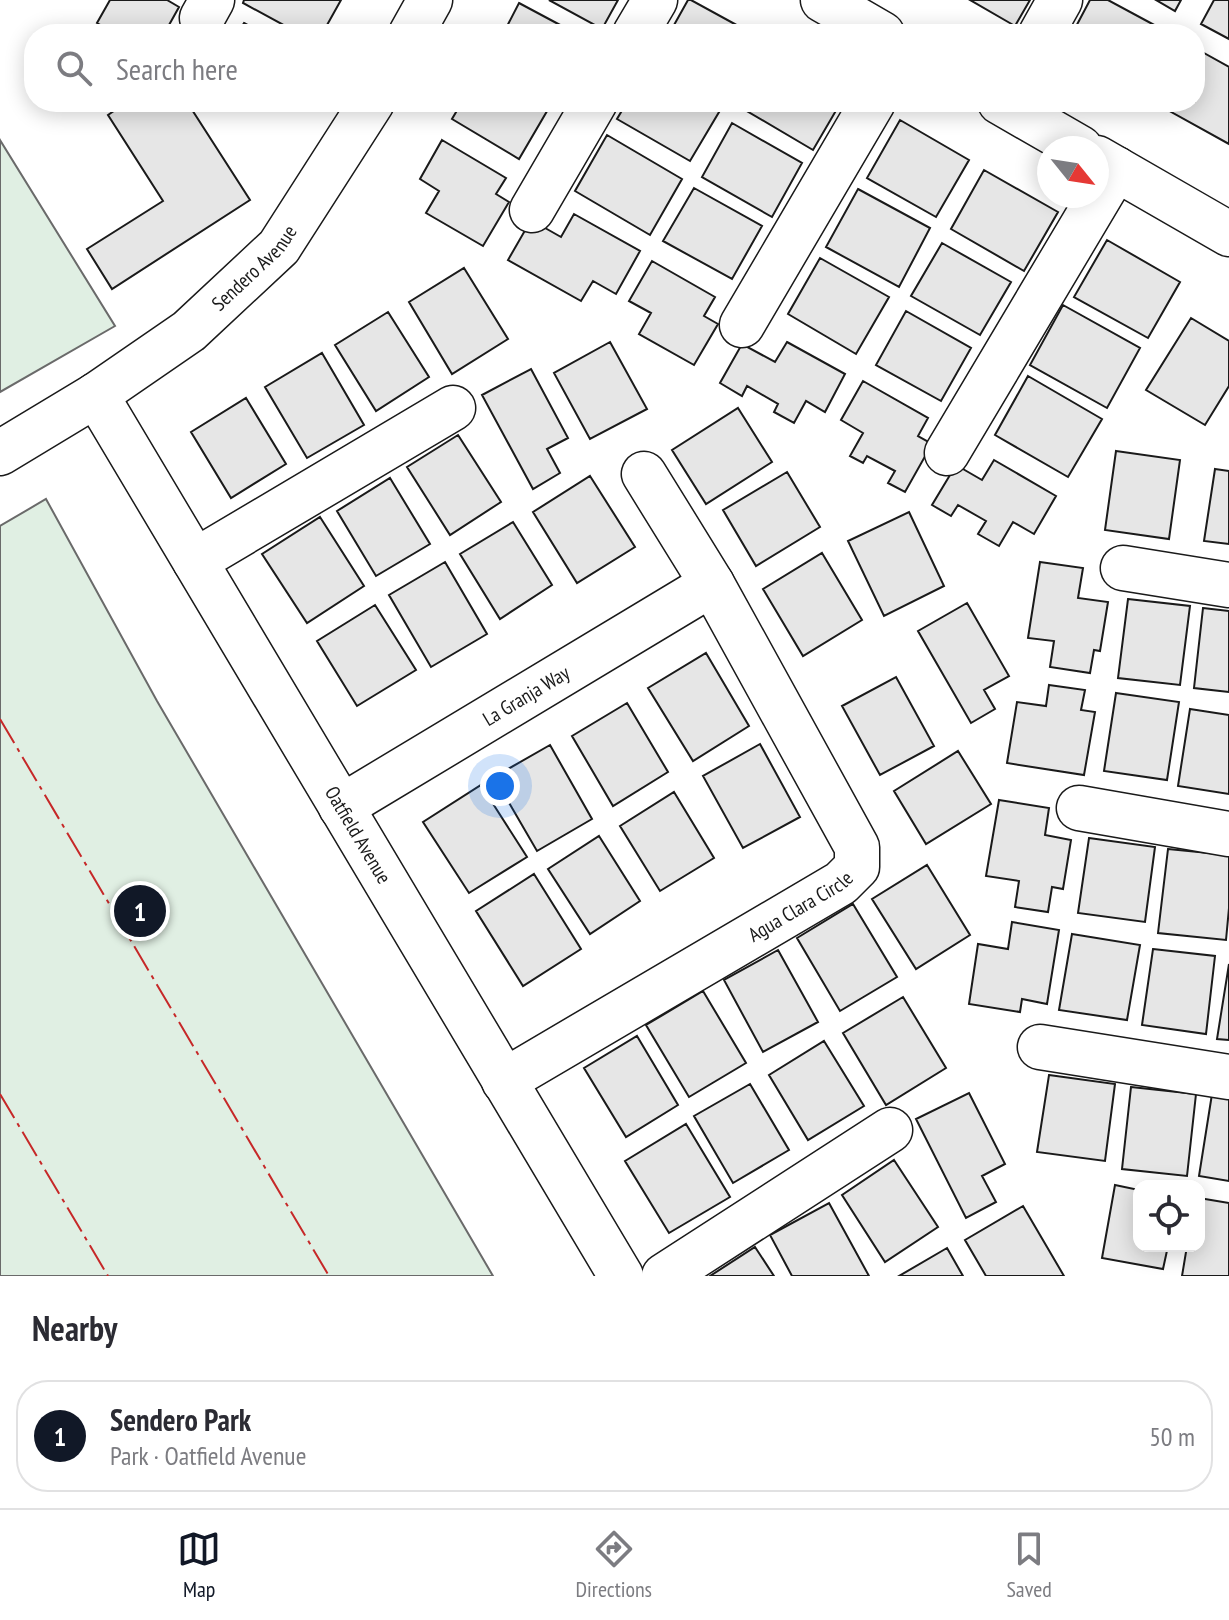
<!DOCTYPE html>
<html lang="en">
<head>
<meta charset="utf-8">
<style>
  :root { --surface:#fff; --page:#f7f7f7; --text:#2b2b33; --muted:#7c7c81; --line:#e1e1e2; --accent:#111827 }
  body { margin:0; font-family:"PT Sans Narrow",sans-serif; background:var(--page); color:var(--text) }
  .controls { position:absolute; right:24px; bottom:24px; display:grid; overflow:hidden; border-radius:16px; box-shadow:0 4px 20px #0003 }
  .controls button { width:72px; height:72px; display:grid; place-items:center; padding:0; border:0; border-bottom:2px solid var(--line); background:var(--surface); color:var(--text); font:40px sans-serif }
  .compass { position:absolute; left:1037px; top:136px; width:72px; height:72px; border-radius:50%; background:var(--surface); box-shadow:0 4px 20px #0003; rotate:120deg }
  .you { position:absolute; left:500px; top:786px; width:28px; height:28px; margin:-20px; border:6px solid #fff; border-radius:50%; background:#1a73e8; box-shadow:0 0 0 12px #1a73e833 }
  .badge { display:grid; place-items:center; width:52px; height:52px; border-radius:50%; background:var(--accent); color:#fff; font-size:26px; font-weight:700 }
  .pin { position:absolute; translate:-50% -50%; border:4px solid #fff; box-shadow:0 2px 8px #0006 }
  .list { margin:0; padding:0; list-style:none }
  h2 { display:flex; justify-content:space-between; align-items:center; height:104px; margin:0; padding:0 32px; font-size:34px }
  h2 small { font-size:26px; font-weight:400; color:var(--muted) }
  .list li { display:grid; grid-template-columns:52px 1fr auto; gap:24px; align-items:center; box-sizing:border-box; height:112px; margin:0 16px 16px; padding:0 16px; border:2px solid var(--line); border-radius:32px }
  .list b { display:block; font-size:30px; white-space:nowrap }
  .list p { margin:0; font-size:26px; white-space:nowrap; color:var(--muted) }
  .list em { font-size:26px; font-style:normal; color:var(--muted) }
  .icon { flex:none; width:44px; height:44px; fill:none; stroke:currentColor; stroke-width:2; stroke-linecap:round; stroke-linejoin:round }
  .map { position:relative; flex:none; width:1229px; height:1276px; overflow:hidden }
  .search { position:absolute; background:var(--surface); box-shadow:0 4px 20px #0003; left:24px; right:24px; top:24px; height:88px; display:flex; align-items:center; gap:20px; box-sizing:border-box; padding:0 28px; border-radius:32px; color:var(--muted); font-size:30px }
  .sheet { height:232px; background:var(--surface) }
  nav { display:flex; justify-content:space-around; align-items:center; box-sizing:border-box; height:112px; border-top:2px solid var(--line); background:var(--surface); font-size:22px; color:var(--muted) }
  nav a { display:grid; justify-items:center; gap:4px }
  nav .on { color:var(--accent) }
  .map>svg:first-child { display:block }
  .green { fill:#e0efe3; stroke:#6a6a6a; stroke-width:2 }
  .building { fill:#e6e6e6; stroke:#1a1a1a; stroke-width:2 }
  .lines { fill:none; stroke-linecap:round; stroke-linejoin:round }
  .minor-casing { stroke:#1a1a1a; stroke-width:47 }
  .minor { stroke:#fff; stroke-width:44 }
  .power { stroke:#c62828; stroke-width:2; stroke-dasharray:28 6 4 6; stroke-linecap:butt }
  .labels { text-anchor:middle; stroke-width:6; stroke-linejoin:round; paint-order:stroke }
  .street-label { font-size:20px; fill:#1a1a1a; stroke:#fff }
</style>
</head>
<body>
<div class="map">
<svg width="1229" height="1276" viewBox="0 0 1229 1276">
  <rect width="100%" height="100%" fill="#fff"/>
  <path class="green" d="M0 140 115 326 0 392Z
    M46 499 157 701 493 1276H0V526Z"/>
  <path class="building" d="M110 0H167L179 7 164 34H116L97 23Z
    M244 0H341L322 34H300L243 3Z
    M549 0H618L602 29Z
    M688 0H691L753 34H669Z
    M970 0H1030L1015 26Z
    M1090 0H1108L1171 34H1072Z
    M1156 0H1181L1175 11Z
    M1214 0H1229V39L1201 24Z
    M519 3 577 34H503Z
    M244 23 264 34H237Z
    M1195 48 1229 67V144L1155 103 1195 102Z
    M127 102H187L250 200 112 289 87 249 163 201 108 115Z
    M462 102H544L550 106 519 159 452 119Z
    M627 102H713L722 107 690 161 617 119Z
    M742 102H841L813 150 740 107Z
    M900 120 969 160 936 217 867 178Z
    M732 123 802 163 772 217 702 177Z
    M607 135 682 179 650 235 575 191Z
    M442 140 506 178 496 194 509 202 483 246 426 213 439 191 420 179Z
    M984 170 1058 212 1024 271 951 229Z
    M694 188 762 226 732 279 663 241Z
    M858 189 930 228 899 287 826 247Z
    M574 214 640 251 616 294 593 281 581 301 508 260 531 220 561 237Z
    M1107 240 1180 282 1148 338 1074 297Z
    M942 243 1011 282 980 335 911 296Z
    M820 258 889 297 856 354 788 314Z
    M652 261 715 297 704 316 718 324 694 365 639 334 651 313 629 301Z
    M464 268 508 339 452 374 409 302Z
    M1063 305 1140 348 1107 408 1030 365Z
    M906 311 971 348 941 401 876 365Z
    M388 312 429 377 376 411 335 345Z
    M1191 318 1229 341V386L1205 425 1146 390Z
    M610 342 647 409 590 439 554 373Z
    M787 342 845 374 825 412 806 401 794 423 774 412 778 404 747 386 742 396 720 383 742 344 775 362Z
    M322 353 364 425 307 458 265 387Z
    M531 369 568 438 547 449 560 473 533 489 482 395Z
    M1028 376 1102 419 1068 477 995 435Z
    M863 381 928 418 918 436 932 444 905 492 888 483 895 471 867 456 863 463 850 456 863 433 841 420Z
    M246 398 286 464 231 498 191 432Z
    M738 408 772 462 706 504 672 450Z
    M458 435 501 502 450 535 407 467Z
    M1116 451 1180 460 1169 539 1105 530Z
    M994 460 1056 496 1034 534 1013 522 999 546 978 534 986 521 958 505 951 516 932 505 956 465 982 480Z
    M1215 469 1229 471V544L1204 541Z
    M787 472 820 527 756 566 723 510Z
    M590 476 635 547 577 583 533 512Z
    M390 478 430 544 376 576 337 511Z
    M909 512 944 586 884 616 848 541Z
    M320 517 364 586 307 623 262 554Z
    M513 522 552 585 500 619 460 554Z
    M822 553 862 620 803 656 763 589Z
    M445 562 487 634 431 667 389 595Z
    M1040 562 1083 568 1078 598 1108 602 1100 651 1094 650 1090 673 1050 667 1054 641 1028 638Z
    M1128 599 1190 606 1180 685 1118 678Z
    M967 603 1009 676 984 690 995 709 971 723 918 631Z
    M375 605 416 670 357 706 317 641Z
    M1203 608 1229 611V692L1194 688Z
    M706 653 749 726 693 761 648 688Z
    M896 677 934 746 880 775 842 706Z
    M1049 685 1085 690 1081 710 1095 712 1084 775 1007 763 1017 702 1046 706Z
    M1116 693 1179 702 1167 780 1104 771Z
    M627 703 668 772 613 806 572 736Z
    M1190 709 1229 715V794L1178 786Z
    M760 744 800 817 743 848 703 776Z
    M550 745 592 819 537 851 494 777Z
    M958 751 991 804 926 844 894 791Z
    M481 785 527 857 469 893 423 822Z
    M674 792 714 858 660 891 620 826Z
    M999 800 1049 808 1045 835 1071 840 1063 889 1052 887 1048 912 1015 907 1019 881 986 876Z
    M599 836 640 901 590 934 548 869Z
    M1089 838 1155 847 1145 922 1078 913Z
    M1168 849 1229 855V908L1226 940 1158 933Z
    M927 865 970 935 916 969 872 899Z
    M534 874 581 949 523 986 476 911Z
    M853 904 897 977 840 1011 797 938Z
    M1012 922 1059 930 1047 1004 1022 999 1020 1012 969 1004 978 944 1008 949Z
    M1072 934 1140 945 1127 1020 1059 1010Z
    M1153 949 1215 956 1206 1034 1142 1025Z
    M778 950 818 1022 763 1052 724 980Z
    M1229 964V1040L1217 1039Z
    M703 991 746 1063 689 1097 646 1025Z
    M903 997 946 1068 886 1105 843 1033Z
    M637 1036 678 1105 626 1137 584 1068Z
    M824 1041 864 1106 808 1140 769 1075Z
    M1049 1075 1115 1084 1105 1161 1037 1152Z
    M750 1084 789 1150 733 1183 694 1116Z
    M1131 1087 1196 1094 1187 1176 1122 1169Z
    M969 1093 1005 1164 982 1176 996 1202 966 1218 916 1119Z
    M1212 1094 1229 1097V1181L1199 1176Z
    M686 1124 730 1197 669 1233 625 1161Z
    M894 1160 938 1227 885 1262 842 1195Z
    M1115 1185 1139 1190V1246H1168L1163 1269 1102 1258Z
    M1199 1198 1229 1203V1276H1182L1187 1246H1199Z
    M829 1203 869 1276H792L770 1235Z
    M1023 1206 1064 1276H986L965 1240Z
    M755 1247 774 1276H710Z
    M947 1248 963 1276H899Z"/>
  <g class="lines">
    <g class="minor-casing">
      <g id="minor">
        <path d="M823 0 882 34"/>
        <path d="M202 18 212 0"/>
        <path d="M411 34 430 0"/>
        <path d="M635 34 655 0"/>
        <path d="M1041 34 1060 0"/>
        <path d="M1000 102 1080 148"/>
        <path d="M1097 158 1229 234"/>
        <path d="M532 210 595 102"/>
        <path d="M742 325 873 102"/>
        <path id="s1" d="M96 395 621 1276"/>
        <path id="s2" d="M0 453 96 395 189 331 279 247 372 102"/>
        <path d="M947 453 1116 169"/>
        <path d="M195 561 453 408"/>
        <path d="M1123 568 1229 585"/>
        <path id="s3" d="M341 807 712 584"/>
        <path d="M1079 808 1229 834"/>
        <path d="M1040 1047 1229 1077"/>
        <path id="s4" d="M504 1081 841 883 857 867V847L712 584 644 474"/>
        <path d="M664 1276 890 1130"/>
      </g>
    </g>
    <use href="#minor" class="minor"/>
    <path class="power" d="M0 719 329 1276
      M0 1094 108 1276"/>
  </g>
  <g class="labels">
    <g class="street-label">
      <text dy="7" stroke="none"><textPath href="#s2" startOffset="316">Sendero Avenue</textPath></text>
      <text dy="7" stroke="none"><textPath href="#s3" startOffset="216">La Granja Way</textPath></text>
      <text dy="7" stroke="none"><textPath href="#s1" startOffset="512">Oatfield Avenue</textPath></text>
      <text dy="7" stroke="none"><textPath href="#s4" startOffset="344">Agua Clara Circle</textPath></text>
    </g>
  </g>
</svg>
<div class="controls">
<button><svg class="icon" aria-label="locate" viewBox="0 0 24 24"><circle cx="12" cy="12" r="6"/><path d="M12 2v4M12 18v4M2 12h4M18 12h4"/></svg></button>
</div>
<svg class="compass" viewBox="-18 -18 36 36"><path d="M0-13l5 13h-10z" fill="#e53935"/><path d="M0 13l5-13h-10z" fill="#7c7c81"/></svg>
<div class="you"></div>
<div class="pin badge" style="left:140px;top:911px">1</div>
<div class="search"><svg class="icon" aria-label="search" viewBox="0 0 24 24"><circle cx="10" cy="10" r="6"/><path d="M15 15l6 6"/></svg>Search here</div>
</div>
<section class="sheet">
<h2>Nearby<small></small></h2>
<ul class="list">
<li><span class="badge">1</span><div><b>Sendero Park</b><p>Park · Oatfield Avenue</p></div><em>50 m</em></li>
</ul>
</section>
<nav>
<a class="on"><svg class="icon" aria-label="map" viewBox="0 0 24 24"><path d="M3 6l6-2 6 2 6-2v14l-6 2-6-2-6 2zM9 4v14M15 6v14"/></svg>Map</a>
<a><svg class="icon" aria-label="directions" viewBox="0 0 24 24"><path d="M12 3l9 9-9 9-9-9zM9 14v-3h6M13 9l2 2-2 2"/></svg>Directions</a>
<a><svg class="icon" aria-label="saved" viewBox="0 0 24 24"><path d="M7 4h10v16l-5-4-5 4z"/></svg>Saved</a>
</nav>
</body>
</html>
